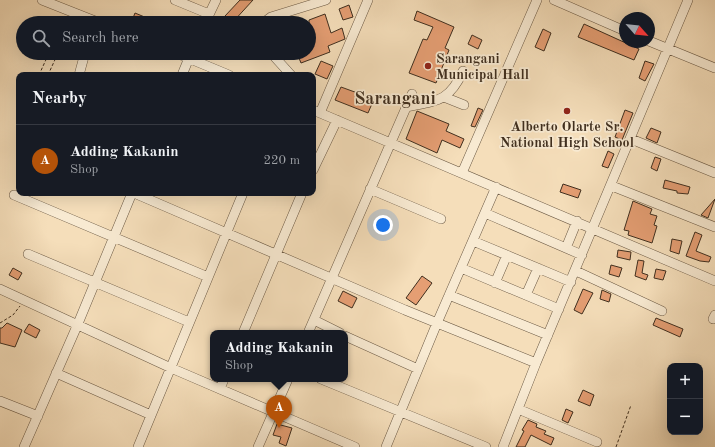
<!DOCTYPE html>
<html lang="en">
<head>
<meta charset="utf-8">
<style>
  :root { --surface:#171b24; --page:#242831; --text:#f1f3f6; --muted:#9ea1a6; --line:#363941; --accent:#b45309 }
  body { margin:0; font-family:"Old Standard TT",serif; background:var(--page); color:var(--text) }
  .controls { position:absolute; right:12px; bottom:12px; display:grid; overflow:hidden; border-radius:8px; box-shadow:0 4px 16px #0002 }
  .controls button { width:36px; height:36px; display:grid; place-items:center; padding:0; border:0; border-bottom:1px solid var(--line); background:var(--surface); color:var(--text); font:20px sans-serif }
  .compass { position:absolute; left:619px; top:12px; width:36px; height:36px; border-radius:50%; background:var(--surface); box-shadow:0 4px 16px #0002; rotate:117deg }
  .you { position:absolute; left:383px; top:225px; width:14px; height:14px; margin:-10px; border:3px solid #fff; border-radius:50%; background:#1a73e8; box-shadow:0 0 0 6px #1a73e833 }
  .badge { display:grid; place-items:center; width:26px; height:26px; border-radius:50%; background:var(--accent); color:#fff; font-size:13px; font-weight:700 }
  .pin { position:absolute; translate:-50% -33px; filter:drop-shadow(0 1px 2px #0008) }
  .pin::after { content:''; position:absolute; top:21px; width:14px; height:12px; background:inherit; clip-path:polygon(0 0,100% 0,50% 100%) }
  .popup { position:absolute; left:210px; top:330px; width:138px; height:52px; box-sizing:border-box; display:grid; place-content:center; border-radius:8px; background:var(--surface); filter:drop-shadow(0 1px 3px #0005); font-size:13px; white-space:nowrap; color:var(--muted) }
  .popup b { font-size:15px; color:var(--text) }
  .popup::after { content:''; position:absolute; left:50%; top:100%; margin-left:-8px; border:8px solid transparent; border-top-color:var(--surface) }
  .list { margin:0; padding:0; list-style:none }
  h2 { display:flex; justify-content:space-between; align-items:center; height:52px; margin:0; padding:0 16px; font-size:17px }
  h2 small { font-size:13px; font-weight:400; color:var(--muted) }
  .list li { display:grid; grid-template-columns:26px 1fr auto; gap:12px; align-items:center; box-sizing:border-box; height:72px; padding:0 16px; border-top:1px solid var(--line) }
  .list b { display:block; font-size:15px; white-space:nowrap }
  .list p { margin:0; font-size:13px; white-space:nowrap; color:var(--muted) }
  .list em { font-size:13px; font-style:normal; color:var(--muted) }
  .icon { flex:none; width:22px; height:22px; fill:none; stroke:currentColor; stroke-width:2; stroke-linecap:round; stroke-linejoin:round }
  .map { position:relative; flex:none; width:715px; height:447px; overflow:hidden }
  .search { position:absolute; background:var(--surface); box-shadow:0 4px 16px #0002; left:16px; top:16px; width:300px; height:44px; display:flex; align-items:center; gap:10px; box-sizing:border-box; padding:0 14px; border-radius:22px; color:var(--muted); font-size:15px }
  .panel { position:absolute; background:var(--surface); box-shadow:0 4px 16px #0002; left:16px; top:72px; width:300px; height:124px; border-radius:8px }
  .map>svg:first-child { display:block }
  .building { fill:#e59e73; stroke:#3f2e1e }
  .lines { fill:none; stroke-linecap:round; stroke-linejoin:round }
  .minor-casing { stroke:#6c5a45; stroke-width:10 }
  .path { stroke:#3f2e1e; stroke-width:1; stroke-dasharray:3 2; stroke-linecap:butt }
  .minor { stroke:#f8ead2; stroke-width:9 }
  .poi-dot { fill:#8f2418; stroke:#f8ead2; stroke-width:1.5 }
  .labels { text-anchor:middle; stroke-width:3.5; stroke-linejoin:round; paint-order:stroke }
  .poi-label { font-size:14px; font-weight:bold; fill:#3f2e1e; stroke:#f8ead2; text-anchor:start }
  .district-label { font-size:18px; font-weight:bold; fill:#3f2e1e; stroke:#f8ead2 }
</style>
</head>
<body>
<div class="map">
<svg width="715" height="447" viewBox="0 0 715 447">
  <rect width="100%" height="100%" fill="#f5deba"/>
  <filter id="stains"><feTurbulence type="fractalNoise" baseFrequency=".005" numOctaves="4"/><feColorMatrix values="0 0 0 0 .2 0 0 0 0 .09 0 0 0 0 .02 0 0 0 .5 -.17"/></filter>
  <radialGradient id="worn" r=".72"><stop offset=".6" stop-color="#630" stop-opacity="0"/><stop offset="1" stop-color="#630" stop-opacity=".3"/></radialGradient>
  <path class="building" d="M240 0H253L232 23 225 16Z
    M349 5 353 17 343 20 339 9Z
    M417 11 454 27 445 48 449 50 436 83 409 73 423 39 427 40 433 27 414 20Z
    M135 13 159 23H146L133 18Z
    M325 14 331 33 342 28 345 39 328 46 330 52 301 63 297 53H309V20Z
    M584 24 639 49 634 60 578 37Z
    M543 29 551 33 544 51 535 47Z
    M472 35 482 40 478 49 468 44Z
    M321 61 333 66 327 79 315 74Z
    M645 61 654 64 645 81 639 78Z
    M341 87 374 99 368 113 335 100Z
    M478 108 483 110 475 127 471 126Z
    M625 110 633 113 622 140 615 137Z
    M417 111 449 124 446 131 464 139 460 148 442 140 437 153 406 139Z
    M651 128 661 132 657 143 646 138Z
    M608 151 614 154 608 168 602 166Z
    M655 157 661 159 657 171 651 168Z
    M665 180 690 187 688 194 677 193V191L663 188Z
    M563 184 581 190 578 198 560 192Z
    M715 199 708 218 701 215Z
    M633 201 652 209 650 214 657 216 654 225 657 226 652 243 628 235 629 231 624 230Z
    M695 232 702 235 696 251 711 257 709 262 700 261 686 256Z
    M672 239 682 241 679 254 670 251Z
    M618 250 631 252 630 260 617 257Z
    M638 260 644 261 642 273 648 275 646 280 635 276Z
    M611 265 622 268 619 277 609 274Z
    M13 268 22 273 18 280 9 275Z
    M656 269 666 271 663 280 654 278Z
    M422 276 432 283 416 305 406 298Z
    M583 289 593 293 582 314 574 310Z
    M602 290 611 294 609 302 600 299Z
    M343 291 357 298 352 308 338 301Z
    M656 318 683 329 680 337 653 325Z
    M7 323 22 330 15 347 0 343V328H2Z
    M29 324 40 330 36 338 24 332Z
    M583 390 594 395 590 406 578 401Z
    M566 409 573 412 568 423 562 420Z
    M528 420 537 424 536 427 546 431 544 434 554 438 551 445 531 435 525 447H516L524 431 522 430Z
    M277 424 292 428 286 446 279 443 281 437 273 435Z"/>
  <g class="lines">
    <g class="minor-casing">
      <path id="minor" d="M42 0 100 23
        M175 0 209 14
        M554 0 625 31
        M205 23 216 0
        M263 23 271 17 326 0
        M649 41 715 68
        M176 53 229 75
        M271 53 291 75
        M79 75 85 53
        M182 75 191 53
        M444 97 464 105
        M406 107C437 101 449 102 463 71
        M313 110 715 281
        M320 113 368 0
        M631 139 715 173
        M313 170 337 120
        M462 173 537 0
        M612 186 715 227
        M370 189 441 219
        M134 193 405 310 536 363
        M14 195 208 277
        M485 213 582 255
        M473 241 571 282
        M566 248 577 221
        M28 254 189 322
        M461 268 559 309
        M576 271 662 311
        M495 283 507 255
        M0 289 171 368 355 447
        M449 295 548 335
        M526 295 538 268
        M713 319 715 315
        M314 320 340 333
        M243 333 302 193
        M308 333 412 94
        M345 336 418 369
        M56 373 151 415
        M321 379 486 447
        M220 389 224 379
        M0 401 38 416
        M518 409 597 442
        M24 447 77 326 132 193
        M138 447 243 193
        M258 447 288 379
        M386 447 437 323 496 187
        M503 447 536 363 688 0"/>
    </g>
    <path class="path" d="M62 23 65 18
      M39 75 49 53
      M48 75 58 53
      M0 323 13 315 20 306
      M616 447 631 405"/>
    <use href="#minor" class="minor"/>
  </g>
  <g class="poi-dot">
    <circle cx="428" cy="66" r="4"/>
    <circle cx="567" cy="111" r="4"/>
  </g>
  <g class="labels">
    <g class="poi-label">
      <text x="436" y="63">Sarangani<tspan x="436" dy="16">Municipal Hall</tspan></text>
      <text x="567" y="131" text-anchor="middle">Alberto Olarte Sr.<tspan x="567" dy="16">National High School</tspan></text>
    </g>
    <g class="district-label">
      <text x="395" y="104">Sarangani</text>
    </g>
  </g>
  <rect width="100%" height="100%" filter="url(#stains)"/>
  <rect width="100%" height="100%" fill="url(#worn)"/>
</svg>
<div class="controls">
<button>+</button>
<button>−</button>
</div>
<svg class="compass" viewBox="-18 -18 36 36"><path d="M0-13l5 13h-10z" fill="#e53935"/><path d="M0 13l5-13h-10z" fill="#9ea1a6"/></svg>
<div class="you"></div>
<div class="pin badge" style="left:279px;top:428px">A</div>
<div class="popup"><b>Adding Kakanin</b>Shop</div>
<div class="search"><svg class="icon" aria-label="search" viewBox="0 0 24 24"><circle cx="10" cy="10" r="6"/><path d="M15 15l6 6"/></svg>Search here</div>
<section class="panel">
<h2>Nearby<small></small></h2>
<ul class="list">
<li><span class="badge">A</span><div><b>Adding Kakanin</b><p>Shop</p></div><em>220 m</em></li>
</ul>
</section>
</div>
</body>
</html>
